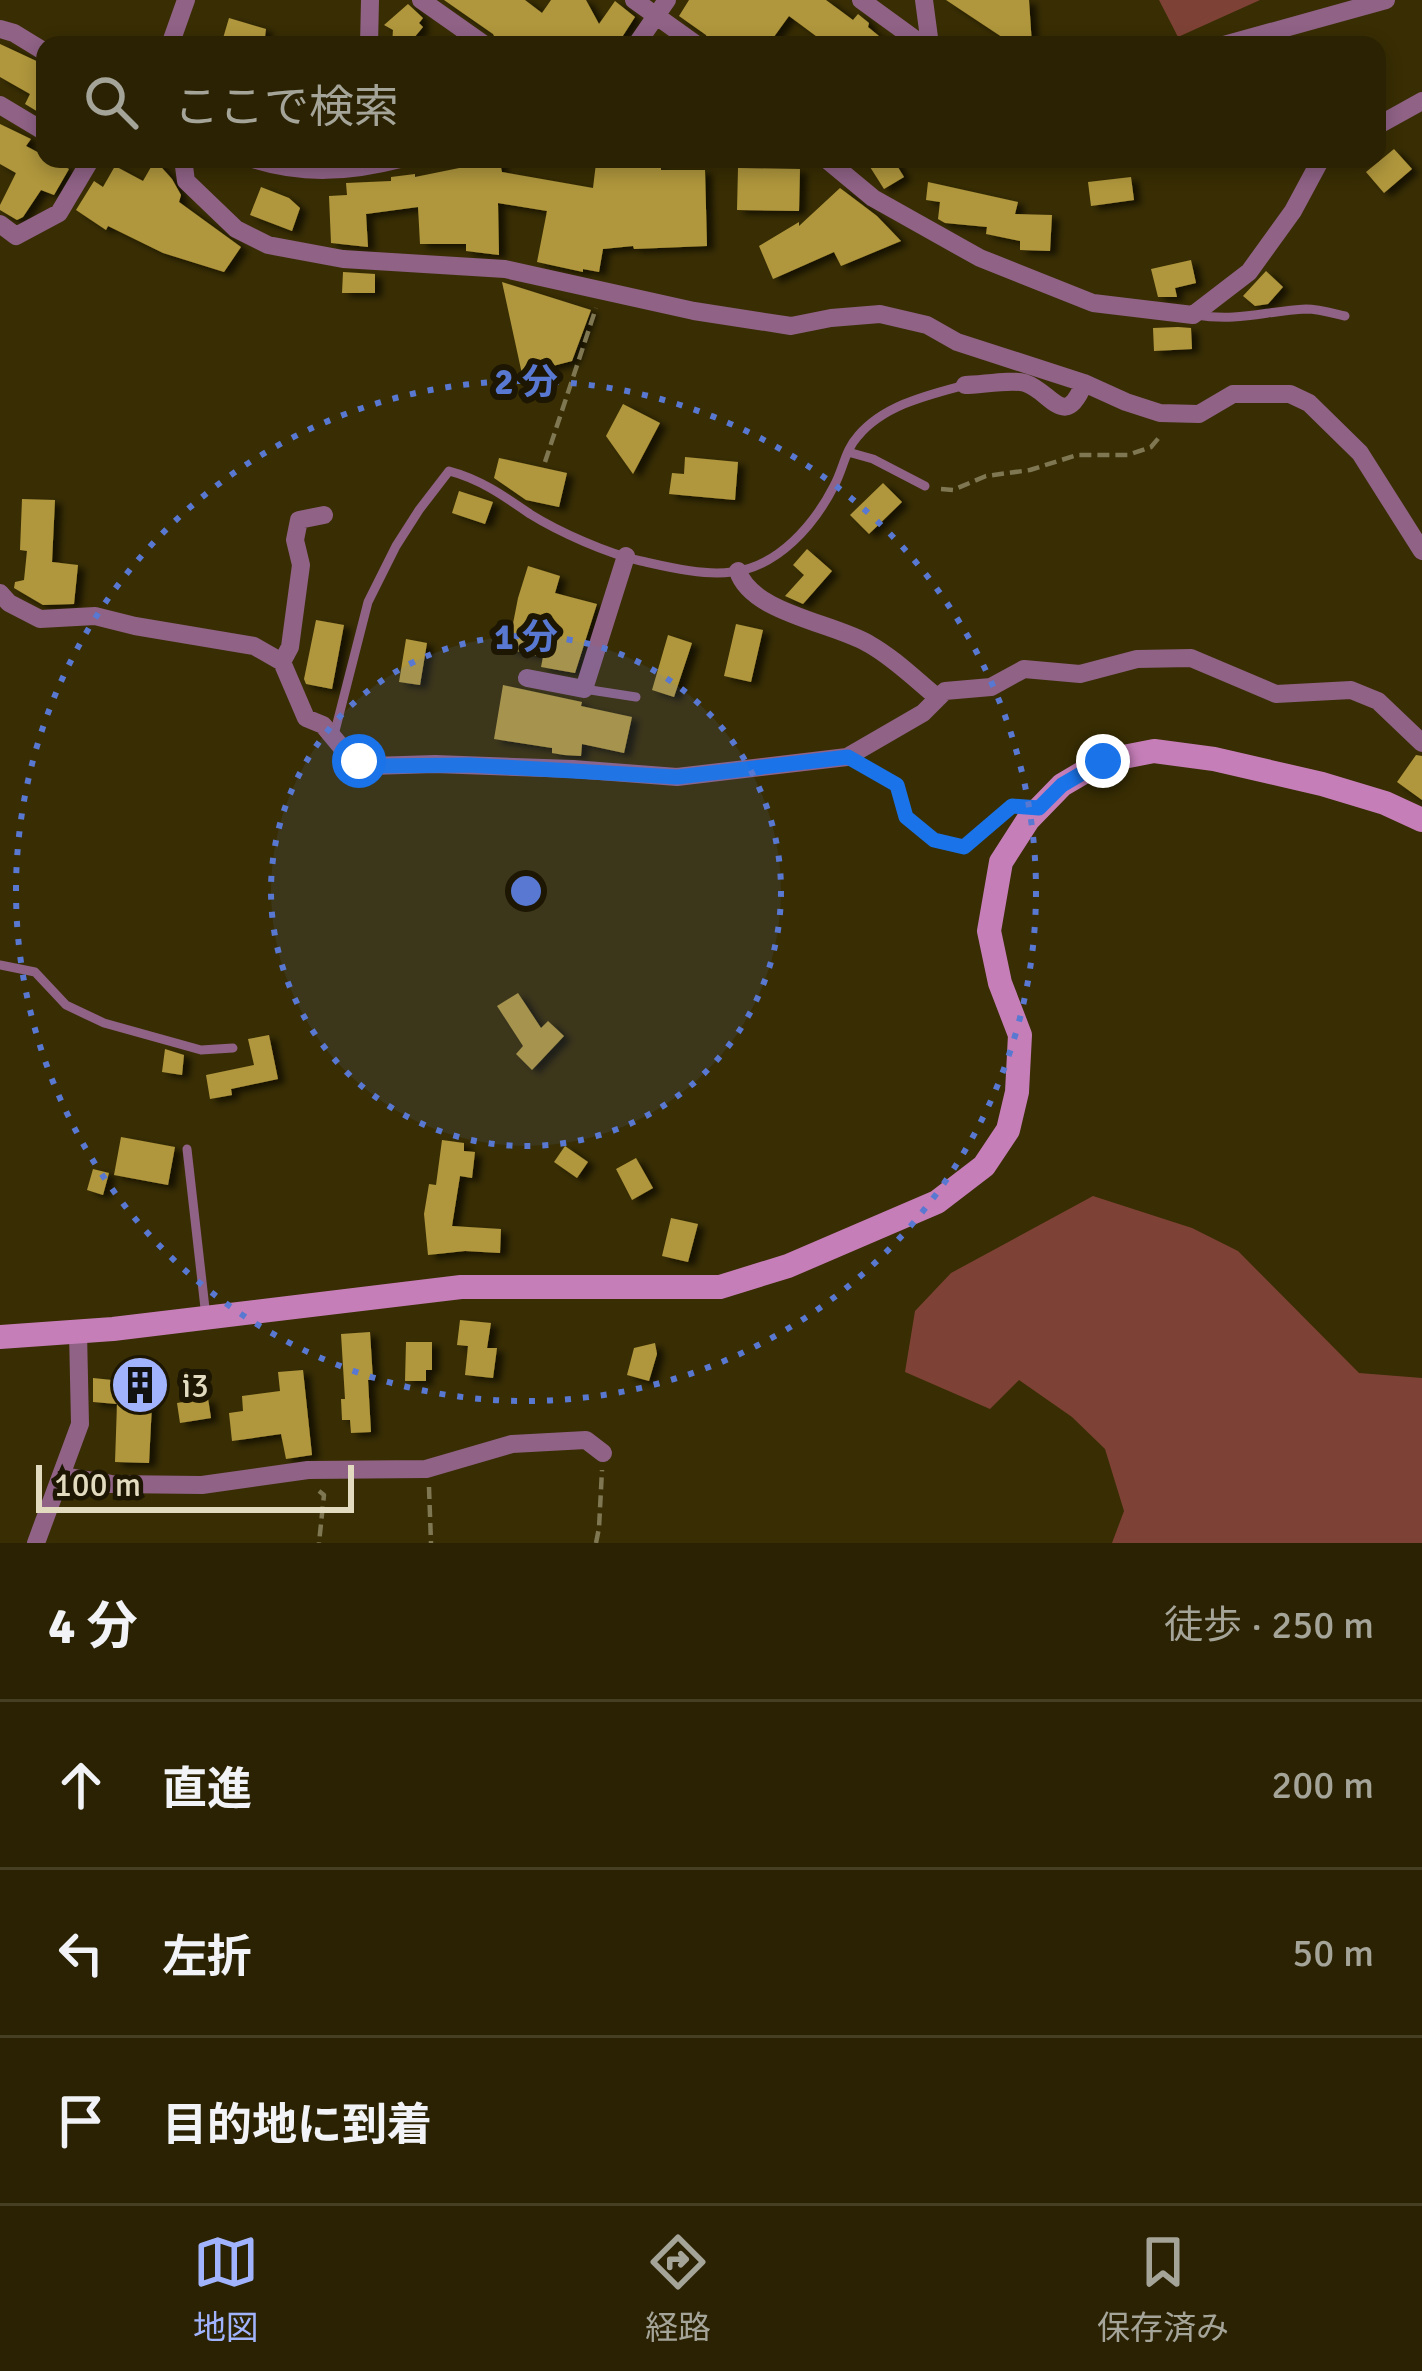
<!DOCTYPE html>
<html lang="ja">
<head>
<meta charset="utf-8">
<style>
  :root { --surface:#2a2202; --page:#322a0c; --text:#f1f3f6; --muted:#a5a499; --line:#463f24; --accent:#a1b3fd }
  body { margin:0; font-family:Signika,"Noto Sans JP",sans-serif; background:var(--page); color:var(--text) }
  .scale { position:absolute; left:36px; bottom:30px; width:318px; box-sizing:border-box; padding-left:12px; border:6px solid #e3dbc0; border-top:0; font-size:33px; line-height:42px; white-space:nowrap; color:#e3dbc0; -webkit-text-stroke:9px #1c1602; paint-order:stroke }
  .stop { position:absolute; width:36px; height:36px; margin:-27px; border:9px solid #1a73e8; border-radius:50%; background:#fff }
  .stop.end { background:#1a73e8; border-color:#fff; box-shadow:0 3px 12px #0008 }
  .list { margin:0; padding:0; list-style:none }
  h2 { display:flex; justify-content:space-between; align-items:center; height:156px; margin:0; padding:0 48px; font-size:51px }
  h2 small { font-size:39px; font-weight:400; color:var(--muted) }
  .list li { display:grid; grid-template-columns:78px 1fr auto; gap:36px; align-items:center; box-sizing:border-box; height:168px; padding:0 48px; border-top:3px solid var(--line) }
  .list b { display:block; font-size:45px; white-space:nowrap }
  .list em { font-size:39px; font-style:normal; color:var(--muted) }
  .icon { flex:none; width:66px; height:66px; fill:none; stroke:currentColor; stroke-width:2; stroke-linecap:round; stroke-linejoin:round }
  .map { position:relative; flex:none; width:1422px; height:1543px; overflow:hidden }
  .search { position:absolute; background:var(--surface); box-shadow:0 6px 18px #0003; left:36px; right:36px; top:36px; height:132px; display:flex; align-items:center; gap:30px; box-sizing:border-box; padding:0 42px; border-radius:24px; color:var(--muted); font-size:45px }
  .sheet { height:660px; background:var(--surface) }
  nav { display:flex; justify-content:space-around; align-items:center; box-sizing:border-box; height:168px; border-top:3px solid var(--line); background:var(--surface); font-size:33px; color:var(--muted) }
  nav a { display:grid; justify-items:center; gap:6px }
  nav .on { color:var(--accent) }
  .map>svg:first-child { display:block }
  .green { fill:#7d4235 }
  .building { fill:#b0973e; filter:url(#shadow) }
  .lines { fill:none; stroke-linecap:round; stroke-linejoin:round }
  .path { stroke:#7f7652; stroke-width:4.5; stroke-dasharray:12 6; stroke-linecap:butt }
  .lane { stroke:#8f6286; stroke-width:9 }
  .street { stroke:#8f6286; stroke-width:18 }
  .secondary { stroke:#c57eb8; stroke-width:24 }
  .route { stroke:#1a73e8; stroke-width:15 }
  .ring { fill:none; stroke:#5878d1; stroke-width:6; stroke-dasharray:6 12 }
  .labels { text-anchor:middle; stroke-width:12; stroke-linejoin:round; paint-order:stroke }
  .poi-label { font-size:33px; fill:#e3dbc0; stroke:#1c1602; text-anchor:start }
  .centre { fill:#5878d1; stroke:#1c1602; stroke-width:6 }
  .ring-label { font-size:36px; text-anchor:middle; font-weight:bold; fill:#5878d1; stroke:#1c1602; stroke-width:12; stroke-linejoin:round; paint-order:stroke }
</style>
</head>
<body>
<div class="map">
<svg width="1422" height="1543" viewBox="0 0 1422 1543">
  <defs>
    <filter id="shadow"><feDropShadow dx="7" dy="4" stdDeviation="3" flood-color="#0009"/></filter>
  </defs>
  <rect width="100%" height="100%" fill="#382d03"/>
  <path class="green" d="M1159 0H1260L1178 37Z
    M1093 1196 1192 1228 1238 1251 1359 1373 1422 1378V1543H1112L1124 1511 1105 1449 1072 1417 1019 1380 990 1409 905 1372 915 1311 951 1273Z"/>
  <path class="building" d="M444 0H525L542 13 551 0H586L599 24 615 1 635 17 617 45H499L493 34Z
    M689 0H826L853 20 858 14 869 23 868 27 890 45H828L789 16 768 45H710L706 35 679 16Z
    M946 0H1029L1032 45H1014Z
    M408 4 423 18 419 23 423 27 408 45H392L393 30 384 25Z
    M229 18 266 29 264 45H221Z
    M0 44 45 65V116L25 104 30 94 0 77Z
    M0 124 31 139 26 146 45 156V159H51L69 169 54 195 41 190 23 217 17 220 0 210V205L16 173 0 164Z
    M1394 149 1412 169 1384 193 1366 172Z
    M484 159H499L502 172 593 188 596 163 629 168V166L661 167V170H705L707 246 634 249 633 246 603 249 599 272 583 269V272L537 262 547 211 498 203 499 255 466 251V244H420L418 207 366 214 368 247 331 243 329 196 347 195 346 183 391 181V177L415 174V177L474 165 473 161Z
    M865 159H893L904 177 884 189Z
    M155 160 172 179 181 195 179 202 241 247 224 272 163 253 108 226 106 230 76 210 94 181 103 187 115 166 143 181Z
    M738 168 800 169 799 211 737 210Z
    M1131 177 1134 200 1091 206 1088 182Z
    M928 182 1018 202 1015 214 1052 215 1050 251 1020 250V241L986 234 987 227 945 223 938 219 940 202 926 200Z
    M261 187 289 198 300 208 292 231 250 215Z
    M840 188 877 216 901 241 841 266 834 252 773 279 759 246 799 222V226Z
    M1191 260 1196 283 1175 288 1177 297H1158L1151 269Z
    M1266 271 1283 287 1268 304 1255 306 1243 296Z
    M343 272 375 274V293H342Z
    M502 282 591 310 572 361 522 374Z
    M1178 327 1191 328 1192 349 1154 351 1153 328Z
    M623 404 660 423 633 474 606 436Z
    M685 457 738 462 735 500 669 494 672 473 684 474Z
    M499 458 567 473 559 507 526 500 494 478Z
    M883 483 902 502 869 534 850 515Z
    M459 491 493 502 485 524 452 513Z
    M22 499 55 500 52 562 78 565 74 604 43 605 14 588 15 582 24 580 27 551 20 550Z
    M807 549 832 571 803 604 785 596 804 575 793 565Z
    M528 566 560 576 555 593 597 604 575 673 541 667 543 657 508 649 518 598Z
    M316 620 344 625 332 689 306 684 304 679Z
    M736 624 763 630 751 682 724 676Z
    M668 635 692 643 674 697 652 690Z
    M406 639 427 643 420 685 399 682Z
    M503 685 582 702 581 706 632 717 624 753 582 744 581 756 564 755 552 753V748L494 739Z
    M1416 755 1422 756V800L1397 782Z
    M518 993 541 1028 548 1021 564 1036 532 1070 516 1054 523 1046 497 1006Z
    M269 1035 278 1079 231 1089 232 1095 210 1099 206 1075 254 1065 248 1039Z
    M165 1049 184 1055 182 1075 162 1072Z
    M121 1137 175 1147 168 1185 114 1175Z
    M442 1140 464 1143V1151L475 1152 472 1178 460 1176 452 1226 501 1229 500 1253 465 1251 428 1255 424 1214 429 1184 436 1185Z
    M565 1146 588 1162 577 1178 554 1162Z
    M636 1158 653 1188 632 1200 616 1169Z
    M93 1169 109 1173 103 1195 87 1190Z
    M671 1218 698 1224 688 1262 662 1256Z
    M460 1320 491 1323 487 1348H497L493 1378 465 1375 468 1346 457 1345Z
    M370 1332 373 1380H368L371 1432 351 1433 350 1420H342L341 1399H345L341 1334Z
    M406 1342H432V1370H426V1381H405Z
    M655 1343 657 1354 649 1381 627 1375 634 1348Z
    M123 1364 154 1365 149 1463 115 1462 117 1404 93 1402V1378L122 1381Z
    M303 1370 312 1455 286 1459 281 1434 232 1441 229 1413 243 1411 242 1396 280 1391 278 1372Z
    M208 1398 211 1418 180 1423 177 1403Z"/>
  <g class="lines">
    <path class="path" d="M545 462 596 308
      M941 489 953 490 986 476 1030 470 1077 455H1128L1151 447 1162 434
      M868 769 897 785 906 817 934 840 964 847 1004 813
      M429 1487 431 1543
      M319 1491 324 1495 319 1543
      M596 1543 599 1528 602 1470"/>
    <path class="lane" d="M1196 315C1239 322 1265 311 1306 309 1318 309 1332 313 1345 316
      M848 452 873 459 925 486
      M584 689 636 697
      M334 735 368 602 396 546 419 510 449 471C480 479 504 496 530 514 559 532 608 554 641 561 668 567 704 576 732 572 778 567 814 525 834 486 843 470 845 450 858 436 884 405 928 395 965 385
      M0 965 35 972 66 1005 104 1023 201 1050 233 1048
      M187 1149 206 1317"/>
    <path class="street" d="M421 0 485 45
      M634 0 697 45
      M861 0 923 45
      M924 0 930 45
      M0 29 14 33 45 52
      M170 45 186 0
      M369 45 370 0
      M636 45 667 0
      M1224 45 1386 0
      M0 105 45 132
      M1377 126 1422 101
      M183 159 186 181 236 229 268 245 343 259 505 269 694 311 791 326 831 318 880 314 927 325 957 342 1084 383 1126 402 1160 413 1199 414 1233 394H1290L1309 403 1360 453 1422 551
      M253 159C302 175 350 172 400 159
      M826 159 873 198 980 258 1093 303 1193 315 1249 272 1293 211 1321 159
      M0 224 16 236 59 213 91 159
      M965 385C980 385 1012 379 1025 383 1051 391 1065 432 1084 383
      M738 571C751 613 834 623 869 644 894 658 916 680 938 698
      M0 593 9 603 40 619 95 616 135 626 254 646 282 662 306 718 323 725 343 749 371 766 435 764 573 769 677 777 847 757 923 713 945 691 991 687 1024 669 1080 674 1137 659 1191 658 1276 694 1351 690 1378 701 1422 743
      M282 662 290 647 301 565 295 540 299 520 324 515
      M527 678 584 689 626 556
      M62 1476 111 1484 202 1485 308 1470 426 1469 512 1444 586 1440 603 1453
      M36 1543 80 1424 78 1332"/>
    <path class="secondary" d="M0 1337 113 1329 461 1287H720L788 1266 937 1202 984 1166 1008 1130 1017 1092 1020 1035 1000 983 989 931 1001 862 1028 820 1062 785 1103 761 1154 751 1214 759 1322 784 1385 803 1422 820"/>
  </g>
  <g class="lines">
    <path class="route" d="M359 761 371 766 469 765 677 777 848 757 897 785 906 817 934 840 964 847 1012 806 1039 808 1062 785 1103 761"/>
  </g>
  <circle cx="526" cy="891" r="255" fill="#5878d1" fill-opacity=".12"/>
  <g class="ring">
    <circle cx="526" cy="891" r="255"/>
    <circle cx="526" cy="891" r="510"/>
  </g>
  <defs>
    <g id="building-disc" transform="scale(3)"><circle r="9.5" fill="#a1b3fd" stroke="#1c1602"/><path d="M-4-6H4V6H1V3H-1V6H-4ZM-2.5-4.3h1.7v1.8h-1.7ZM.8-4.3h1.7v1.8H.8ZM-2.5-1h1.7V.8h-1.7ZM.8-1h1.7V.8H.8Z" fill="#111"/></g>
  </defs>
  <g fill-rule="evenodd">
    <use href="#building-disc" x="140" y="1385"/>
  </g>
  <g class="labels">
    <g class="poi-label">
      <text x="182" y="1397">i3</text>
    </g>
  </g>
  <circle cx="526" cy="891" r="18" class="centre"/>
  <g class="ring-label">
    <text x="526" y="394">2 分</text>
    <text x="526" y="649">1 分</text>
  </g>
</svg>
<div class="scale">100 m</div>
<div class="stop" style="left:359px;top:761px"></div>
<div class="stop end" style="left:1103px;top:761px"></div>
<div class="search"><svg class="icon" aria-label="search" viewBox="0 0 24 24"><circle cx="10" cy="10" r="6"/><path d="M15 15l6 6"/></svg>ここで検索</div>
</div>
<section class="sheet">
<h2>4 分<small>徒歩 · 250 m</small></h2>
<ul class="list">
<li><svg class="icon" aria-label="ahead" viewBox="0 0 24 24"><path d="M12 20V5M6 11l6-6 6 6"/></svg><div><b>直進</b></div><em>200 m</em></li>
<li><svg class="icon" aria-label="left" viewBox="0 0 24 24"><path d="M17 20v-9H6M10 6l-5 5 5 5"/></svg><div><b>左折</b></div><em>50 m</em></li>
<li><svg class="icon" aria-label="arrive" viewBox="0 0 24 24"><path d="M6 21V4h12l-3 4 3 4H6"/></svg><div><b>目的地に到着</b></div></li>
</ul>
</section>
<nav>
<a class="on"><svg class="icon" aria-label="map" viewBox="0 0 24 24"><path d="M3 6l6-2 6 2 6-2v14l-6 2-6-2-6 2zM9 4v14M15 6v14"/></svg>地図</a>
<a><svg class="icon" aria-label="directions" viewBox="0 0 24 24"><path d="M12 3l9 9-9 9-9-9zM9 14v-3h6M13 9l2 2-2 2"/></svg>経路</a>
<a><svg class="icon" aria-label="saved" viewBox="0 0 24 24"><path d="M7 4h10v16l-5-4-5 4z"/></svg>保存済み</a>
</nav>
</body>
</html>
